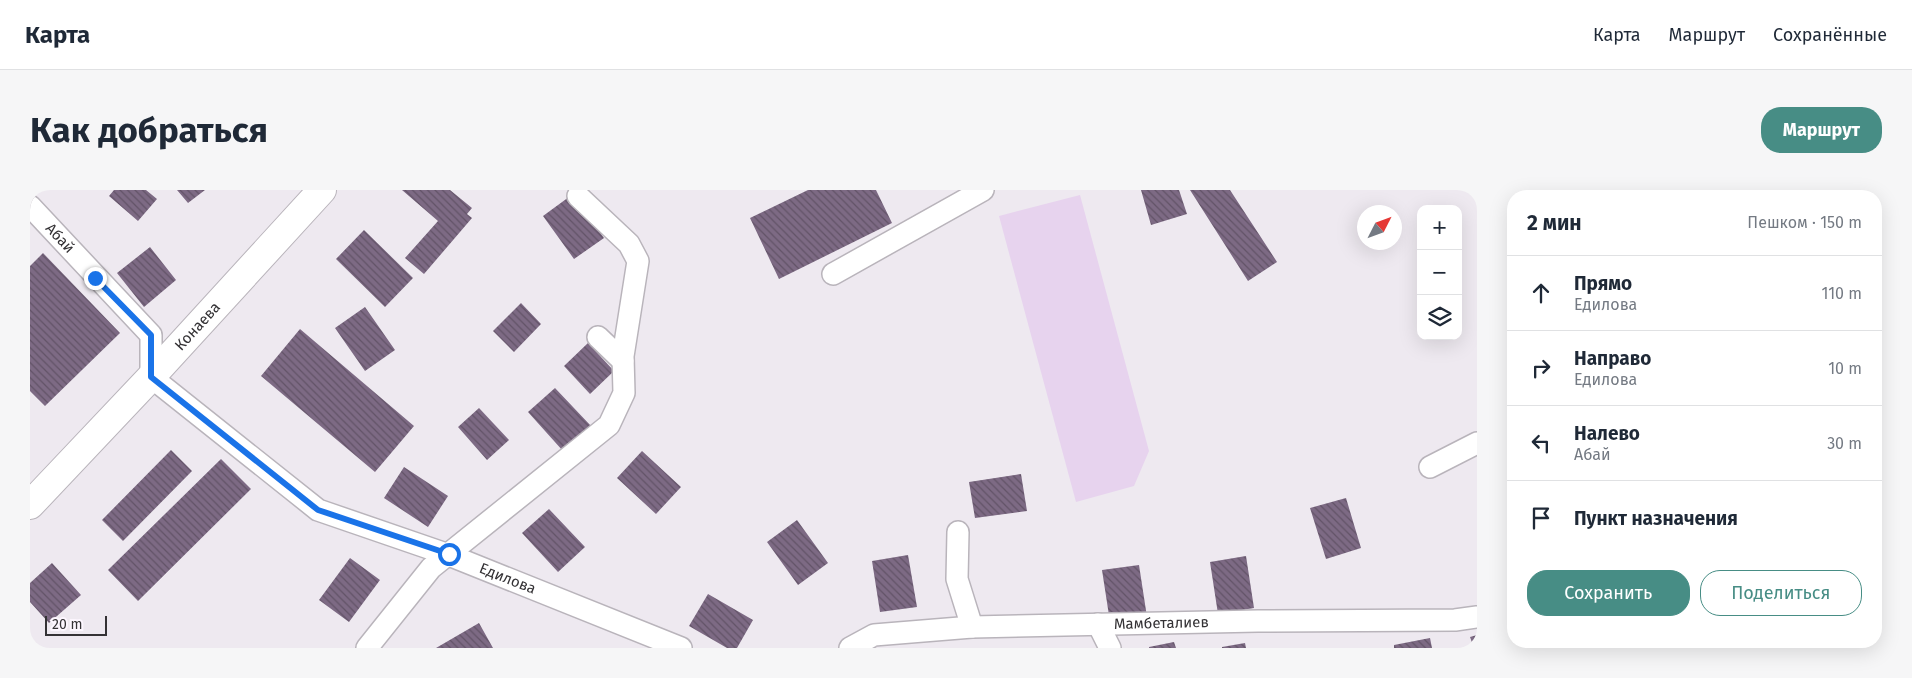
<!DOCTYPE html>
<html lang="ru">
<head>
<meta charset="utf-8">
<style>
  :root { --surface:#fff; --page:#f6f6f7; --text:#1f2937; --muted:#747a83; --line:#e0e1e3; --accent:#478d85 }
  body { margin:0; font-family:"Fira Sans",sans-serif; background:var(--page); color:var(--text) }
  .controls { position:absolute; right:15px; top:15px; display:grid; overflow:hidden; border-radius:10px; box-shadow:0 5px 20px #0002 }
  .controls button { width:45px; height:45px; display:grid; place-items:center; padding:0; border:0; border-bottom:1px solid var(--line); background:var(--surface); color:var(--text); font:25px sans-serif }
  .compass { position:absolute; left:1327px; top:15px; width:45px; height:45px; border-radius:50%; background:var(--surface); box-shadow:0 5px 20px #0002; rotate:48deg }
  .scale { position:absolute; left:15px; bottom:12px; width:62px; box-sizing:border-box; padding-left:5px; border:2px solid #343235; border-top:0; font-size:14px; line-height:18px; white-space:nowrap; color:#343235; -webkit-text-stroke:4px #fcf6fe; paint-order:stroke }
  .stop { position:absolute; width:15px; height:15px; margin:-11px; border:4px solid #1a73e8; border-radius:50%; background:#fff }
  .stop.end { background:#1a73e8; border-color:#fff; box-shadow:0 1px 5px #0008 }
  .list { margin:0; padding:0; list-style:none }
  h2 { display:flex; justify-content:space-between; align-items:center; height:65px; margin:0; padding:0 20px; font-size:21px }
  h2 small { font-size:16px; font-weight:400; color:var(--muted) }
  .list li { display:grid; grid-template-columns:32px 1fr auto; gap:15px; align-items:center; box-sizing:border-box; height:75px; padding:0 20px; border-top:1px solid var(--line) }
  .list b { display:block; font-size:19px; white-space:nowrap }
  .list p { margin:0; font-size:16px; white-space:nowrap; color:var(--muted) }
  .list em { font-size:16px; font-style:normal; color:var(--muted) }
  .actions { display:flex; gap:10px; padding:15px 20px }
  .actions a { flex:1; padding:11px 0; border:1px solid var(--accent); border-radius:20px; text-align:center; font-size:18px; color:var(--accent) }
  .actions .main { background:var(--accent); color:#fff }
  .icon { flex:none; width:28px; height:28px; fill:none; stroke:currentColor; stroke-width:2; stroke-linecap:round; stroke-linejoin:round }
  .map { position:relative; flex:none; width:1447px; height:458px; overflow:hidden; border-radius:20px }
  header { display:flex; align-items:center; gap:30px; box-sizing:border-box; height:70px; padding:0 25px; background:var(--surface); border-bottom:1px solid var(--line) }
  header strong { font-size:24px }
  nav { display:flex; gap:28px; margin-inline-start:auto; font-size:18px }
  .intro { display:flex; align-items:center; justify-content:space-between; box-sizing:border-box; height:120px; padding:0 30px }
  h1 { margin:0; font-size:35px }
  .button { padding:12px 22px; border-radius:20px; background:var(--accent); color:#fff; font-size:18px; font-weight:700 }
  main { display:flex; gap:30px; padding:0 30px }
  aside { flex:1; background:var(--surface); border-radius:20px; box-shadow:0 5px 20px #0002 }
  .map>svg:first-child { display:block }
  .grass { fill:#e7d3ee }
  .building { fill:url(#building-back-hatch) }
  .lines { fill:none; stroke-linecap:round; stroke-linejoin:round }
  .minor-casing { stroke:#b9b4bb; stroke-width:24 }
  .major-casing { stroke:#b9b4bb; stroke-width:30 }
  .minor { stroke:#fff; stroke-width:21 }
  .major { stroke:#fff; stroke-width:28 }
  .route { stroke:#1a73e8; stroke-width:6 }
  .labels { text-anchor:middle; stroke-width:5; stroke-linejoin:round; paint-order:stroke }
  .street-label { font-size:15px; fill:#343235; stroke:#fcf6fe }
</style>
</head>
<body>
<header>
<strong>Карта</strong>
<nav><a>Карта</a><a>Маршрут</a><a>Сохранённые</a></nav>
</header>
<div class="intro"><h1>Как добраться</h1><a class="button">Маршрут</a></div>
<main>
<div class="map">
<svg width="1447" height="458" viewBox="0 0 1447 458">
  <defs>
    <pattern id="building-back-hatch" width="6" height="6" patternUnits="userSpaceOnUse" patternTransform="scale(1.25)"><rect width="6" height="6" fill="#7d6a84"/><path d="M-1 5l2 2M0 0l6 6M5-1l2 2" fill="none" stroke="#625367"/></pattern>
  </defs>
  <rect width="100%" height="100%" fill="#eee9f0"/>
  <path class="grass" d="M1050 5 1119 261 1104 296 1046 312 969 26Z"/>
  <path class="building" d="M84 0H116L127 9 108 31 79 6Z
    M147 0H175L158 13Z
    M372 0H420L442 18 437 24 442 28 394 84 375 68 408 31Z
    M778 0H846L862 33 749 89 720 28Z
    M1111 0H1149L1157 24 1121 35Z
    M1160 0H1200L1247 72 1218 91Z
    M543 4 574 48 544 69 513 26Z
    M334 40 383 88 355 117 306 69Z
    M120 57 146 90 114 117 87 83Z
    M13 63 90 143 15 216 0 201V76Z
    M491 113 511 134 484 162 463 141Z
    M335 117 365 160 335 181 305 138Z
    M270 139 384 236 345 282 231 186Z
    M558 153 584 181 560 204 534 176Z
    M525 198 561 236 533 261 498 222Z
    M449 218 479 250 457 270 428 237Z
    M141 260 162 281 93 351 72 330Z
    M612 261 651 297 626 324 587 288Z
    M191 269 221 299 108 411 78 380Z
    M374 277 418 306 398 337 354 308Z
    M991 284 997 321 945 328 939 292Z
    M1316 308 1331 358 1296 369 1280 318Z
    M519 319 555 357 528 382 492 343Z
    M767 330 798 373 768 395 737 352Z
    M878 365 887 417 850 422 842 371Z
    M1216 366 1224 418 1188 424 1180 372Z
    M320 368 350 390 319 432 289 410Z
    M22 373 51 405 19 433 0 412V393Z
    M1109 375 1117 427 1080 432 1072 380Z
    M678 404 723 430 707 458H697L659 436Z
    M449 433 463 458H406Z
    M1447 445V458H1444L1440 447Z
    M1400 448 1402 458H1364V455Z
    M1144 452 1146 458H1119V457Z
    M1215 453 1216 458H1192V457Z"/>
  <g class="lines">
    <g class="minor-casing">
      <g id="minor">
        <path id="s1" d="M0 16 121 145V187L288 320 419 365 651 458"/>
        <path d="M803 84 953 0"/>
        <path d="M568 147 593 171"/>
        <path d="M1400 277 1447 253"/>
        <path d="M928 342 927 389 942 437"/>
        <path d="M1068 434 1080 458"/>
        <path d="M337 458 401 378 579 235 594 203 593 166 608 71 599 54 548 6"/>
        <path id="s2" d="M820 458 844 445 942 437 1228 431 1425 430 1447 427"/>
      </g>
    </g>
    <g class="major-casing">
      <g id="major">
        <path id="s3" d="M0 315 121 187 292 0"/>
      </g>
    </g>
    <use href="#minor" class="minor"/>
    <use href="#major" class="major"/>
  </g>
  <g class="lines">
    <path class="route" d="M65 88 121 145V187L288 320 419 364"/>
  </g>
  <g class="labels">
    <g class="street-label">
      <text dy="5" stroke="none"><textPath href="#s1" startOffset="44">Абай</textPath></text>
      <text dy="5" stroke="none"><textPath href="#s3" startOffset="245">Конаева</textPath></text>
      <text dy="5" stroke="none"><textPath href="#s1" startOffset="634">Едилова</textPath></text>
      <text dy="5" stroke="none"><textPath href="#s2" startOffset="315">Мамбеталиев</textPath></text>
    </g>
  </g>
</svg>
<div class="controls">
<button>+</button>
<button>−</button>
<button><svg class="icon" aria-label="layers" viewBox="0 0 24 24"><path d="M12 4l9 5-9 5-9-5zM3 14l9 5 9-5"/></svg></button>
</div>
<svg class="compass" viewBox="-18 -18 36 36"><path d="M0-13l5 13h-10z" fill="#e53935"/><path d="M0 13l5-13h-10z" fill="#747a83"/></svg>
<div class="scale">20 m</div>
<div class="stop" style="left:419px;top:364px"></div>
<div class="stop end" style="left:65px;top:88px"></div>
</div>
<aside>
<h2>2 мин<small>Пешком · 150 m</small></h2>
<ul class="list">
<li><svg class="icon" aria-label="ahead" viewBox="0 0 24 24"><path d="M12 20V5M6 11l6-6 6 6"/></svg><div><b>Прямо</b><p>Едилова</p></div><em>110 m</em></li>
<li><svg class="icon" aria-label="right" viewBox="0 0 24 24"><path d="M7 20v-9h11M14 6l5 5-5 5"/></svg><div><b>Направо</b><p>Едилова</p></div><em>10 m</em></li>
<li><svg class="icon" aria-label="left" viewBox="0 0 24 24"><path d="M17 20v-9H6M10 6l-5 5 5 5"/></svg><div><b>Налево</b><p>Абай</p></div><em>30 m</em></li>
<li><svg class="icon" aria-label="arrive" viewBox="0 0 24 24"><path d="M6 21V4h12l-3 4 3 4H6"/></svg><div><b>Пункт назначения</b></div></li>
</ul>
<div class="actions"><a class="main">Сохранить</a><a>Поделиться</a></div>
</aside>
</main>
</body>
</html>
